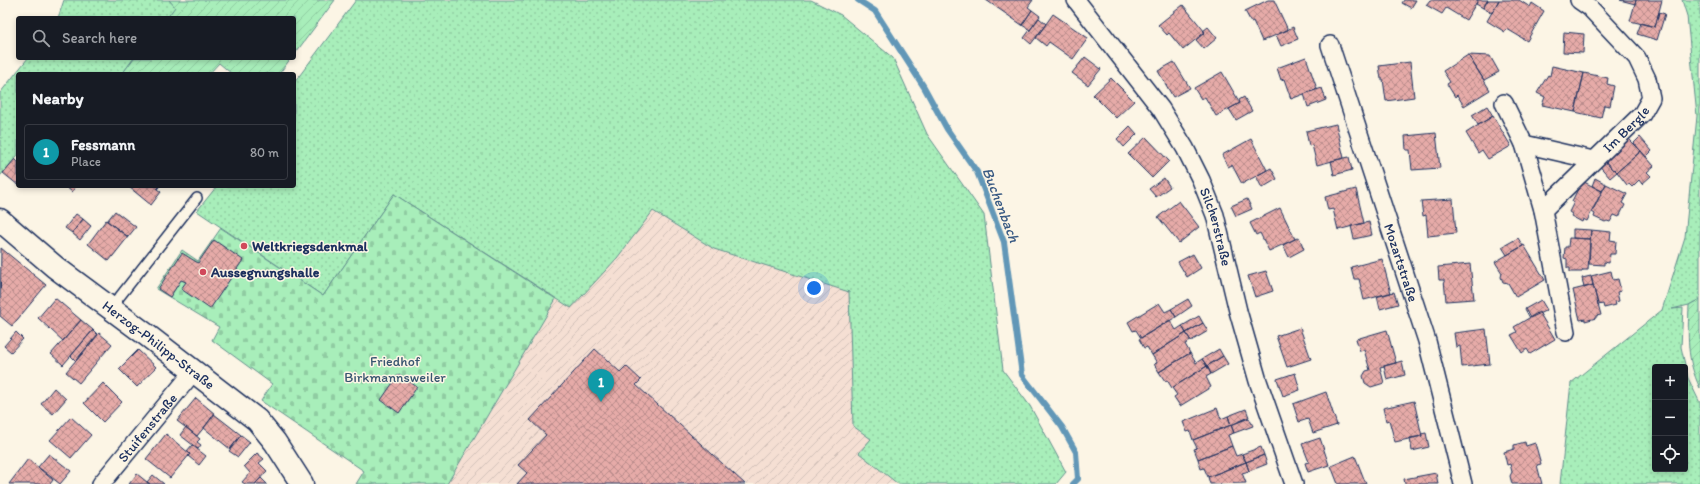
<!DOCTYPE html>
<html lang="en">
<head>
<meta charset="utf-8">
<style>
  :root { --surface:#171b24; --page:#20242c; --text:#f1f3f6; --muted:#9ea1a6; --line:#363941; --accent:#ea580c }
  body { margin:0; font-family:Itim,sans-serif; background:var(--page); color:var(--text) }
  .controls { position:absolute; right:12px; bottom:12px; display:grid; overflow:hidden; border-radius:4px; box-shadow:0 2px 6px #0003 }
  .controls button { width:36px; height:36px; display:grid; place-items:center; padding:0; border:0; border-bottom:1px solid var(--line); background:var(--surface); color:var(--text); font:20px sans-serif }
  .you { position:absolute; left:814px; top:288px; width:14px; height:14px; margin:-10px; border:3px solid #fff; border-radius:50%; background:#1a73e8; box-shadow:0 0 0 6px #1a73e833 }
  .badge { display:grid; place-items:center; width:26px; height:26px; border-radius:50%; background:var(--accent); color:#fff; font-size:13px; font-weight:700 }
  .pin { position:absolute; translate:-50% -33px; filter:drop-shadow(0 1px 2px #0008) }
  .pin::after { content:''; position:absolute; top:21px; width:14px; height:12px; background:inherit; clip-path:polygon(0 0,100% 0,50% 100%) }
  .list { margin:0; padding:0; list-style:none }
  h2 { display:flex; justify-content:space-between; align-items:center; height:52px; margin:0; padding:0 16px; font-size:17px }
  h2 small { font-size:13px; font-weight:400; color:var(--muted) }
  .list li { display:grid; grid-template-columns:26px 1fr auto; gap:12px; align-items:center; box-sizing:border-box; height:56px; margin:0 8px 8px; padding:0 8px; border:1px solid var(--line); border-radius:4px }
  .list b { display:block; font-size:15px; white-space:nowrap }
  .list p { margin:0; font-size:13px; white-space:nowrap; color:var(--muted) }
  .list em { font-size:13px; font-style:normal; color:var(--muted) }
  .icon { flex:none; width:22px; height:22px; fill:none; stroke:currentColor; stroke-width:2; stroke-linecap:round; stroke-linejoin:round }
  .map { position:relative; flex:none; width:1700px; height:484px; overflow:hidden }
  .search { position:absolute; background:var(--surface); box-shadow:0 2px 6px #0003; left:16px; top:16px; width:280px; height:44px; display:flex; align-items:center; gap:10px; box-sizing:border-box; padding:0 14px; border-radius:4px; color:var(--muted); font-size:15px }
  .panel { position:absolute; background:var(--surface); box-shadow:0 2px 6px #0003; left:16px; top:72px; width:280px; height:116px; border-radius:4px }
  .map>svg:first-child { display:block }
  .industrial { fill:url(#industrial-furrows) }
  .grass { fill:url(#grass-dots); stroke:#628e8c; fill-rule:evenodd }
  .cemetery { fill:url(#cemetery-stones); stroke:#628e8c }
  .garden { fill:url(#garden-furrows); stroke:#628e8c }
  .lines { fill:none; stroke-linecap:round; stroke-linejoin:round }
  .stream { stroke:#6297b7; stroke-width:6 }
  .building { fill:url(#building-cross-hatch); stroke:#1b2f5e }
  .lane-casing { stroke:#1b2f5e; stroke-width:12 }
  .street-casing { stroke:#1b2f5e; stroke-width:20 }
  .secondary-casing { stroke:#1b2f5e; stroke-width:25 }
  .lane { stroke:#fcf5e5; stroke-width:9 }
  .street { stroke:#fcf5e5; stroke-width:17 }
  .secondary { stroke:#fcf5e5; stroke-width:22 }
  .poi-dot { fill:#d1495b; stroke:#fcf5e5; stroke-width:1.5 }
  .labels { text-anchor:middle; stroke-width:3; stroke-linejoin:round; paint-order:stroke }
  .street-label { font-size:14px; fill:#1b2f5e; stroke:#fcf5e5 }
  .poi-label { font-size:14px; font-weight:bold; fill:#1b2f5e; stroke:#fcf5e5; text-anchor:start }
  .park-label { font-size:14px; fill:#375570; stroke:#fcf5e5 }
  .water-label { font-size:15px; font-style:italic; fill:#395a83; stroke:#fcf5e5 }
</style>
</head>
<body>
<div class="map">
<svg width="1700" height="484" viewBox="0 0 1700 484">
  <defs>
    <pattern id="industrial-furrows" width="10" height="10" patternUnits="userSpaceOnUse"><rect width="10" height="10" fill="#f5dfd3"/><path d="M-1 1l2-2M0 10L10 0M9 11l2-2" fill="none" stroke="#d1c0b8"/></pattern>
    <pattern id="grass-dots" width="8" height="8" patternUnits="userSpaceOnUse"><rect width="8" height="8" fill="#a8eeba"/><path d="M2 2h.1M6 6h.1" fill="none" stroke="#90cca2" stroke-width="1.8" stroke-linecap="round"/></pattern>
    <pattern id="cemetery-stones" width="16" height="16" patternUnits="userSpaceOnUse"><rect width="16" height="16" fill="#a8eeba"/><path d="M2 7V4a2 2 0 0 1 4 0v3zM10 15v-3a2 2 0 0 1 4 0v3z" fill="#90cca2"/></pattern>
    <pattern id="garden-furrows" width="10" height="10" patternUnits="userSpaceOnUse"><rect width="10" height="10" fill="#a8eeba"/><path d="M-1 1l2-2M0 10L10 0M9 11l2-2" fill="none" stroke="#90cca2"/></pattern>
    <pattern id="building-cross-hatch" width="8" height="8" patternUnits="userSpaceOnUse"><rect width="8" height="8" fill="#e6aba8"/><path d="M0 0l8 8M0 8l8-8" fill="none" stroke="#ba8c8c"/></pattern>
  </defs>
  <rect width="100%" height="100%" fill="#fcf5e5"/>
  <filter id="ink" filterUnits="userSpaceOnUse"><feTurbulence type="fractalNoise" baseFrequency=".025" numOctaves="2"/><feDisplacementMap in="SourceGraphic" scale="8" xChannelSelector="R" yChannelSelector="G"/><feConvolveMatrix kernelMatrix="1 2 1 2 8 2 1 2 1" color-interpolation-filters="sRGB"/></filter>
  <g filter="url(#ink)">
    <path class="industrial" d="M652 210 714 249 850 292 853 426 871 439 915 484H447L556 299 571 307 617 258Z"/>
    <path class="grass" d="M64 0H169L176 7 167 18H58Z
      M356 0H811L841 15 893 58 927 134 984 215 1003 370 1030 406 1066 472 1056 484H898L859 453 871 439 853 426 849 292 714 249 653 211 617 258 571 308 394 194 323 296 197 211 217 186H294V83Z
      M1682 0H1700V299L1689 305 1672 309 1683 308 1681 347 1688 378 1700 403V484H1560L1571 383 1662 310 1685 237 1697 116 1687 16ZM1655 367H1685V469H1655Z
      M28 58H134L122 74H18V155L0 176V93Z"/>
    <path class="cemetery" d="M394 194 556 299 447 484H356L364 471 261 401 272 384 212 340 219 327 156 289 182 250 198 261 221 228 323 296Z"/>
    <path class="garden" d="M169 0H335L294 55V18H167L175 7Z
      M134 58H291L279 74H232L219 63 209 74H122Z
      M1700 299V388C1686 359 1688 336 1689 305Z"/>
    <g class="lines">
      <path class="stream" d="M858 0 875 11 924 87 947 129 977 172 1004 242 1022 375 1062 427 1076 452 1078 479 1073 484"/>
    </g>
    <path class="building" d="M986 0H1033L1028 7 1032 10 1022 25Z
      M1268 0H1274L1288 30 1262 41 1253 21 1251 22 1245 11Z
      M1404 0H1416L1411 8 1402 3Z
      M1430 0H1478L1466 20 1446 8 1442 14 1426 5Z
      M1478 0H1488L1483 8 1476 4Z
      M1488 0H1499L1492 13 1483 8Z
      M1499 0H1519L1530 7 1532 3 1544 11 1527 41 1507 29 1505 32 1487 21Z
      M1620 0H1636L1635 4Z
      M1636 0H1662L1655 27 1630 21Z
      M1183 5 1205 32 1183 50 1169 33 1167 35 1158 25Z
      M1032 10 1040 16 1030 30 1022 25Z
      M1659 12 1665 14 1657 40 1637 34 1641 23 1655 27Z
      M1053 14 1088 38 1073 59 1049 42 1046 46 1036 38Z
      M1039 18 1046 24 1031 44 1024 38Z
      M1208 27 1217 38 1204 49 1196 40 1205 32 1203 31Z
      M1293 27 1298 39 1281 46 1276 35Z
      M1564 32 1584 34 1583 53 1563 52Z
      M1468 55 1490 90 1464 106 1457 95 1455 97 1447 84 1450 82 1443 71Z
      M1468 55 1490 56 1499 72 1484 80Z
      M1085 57 1101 69 1088 85 1072 73Z
      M1306 57 1317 89 1291 99 1284 79 1281 80 1277 68Z
      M1174 62 1190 88 1173 97 1158 71Z
      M1410 62 1414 97 1386 101 1383 79H1381L1379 66Z
      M1552 66 1584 73 1575 112 1542 105 1545 97 1537 93 1548 75 1550 76Z
      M1222 72 1240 103 1216 116 1205 97 1201 99 1194 88Z
      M1584 73 1608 78 1607 84 1614 86 1610 106 1604 105 1601 118 1575 112Z
      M1111 78 1134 101 1116 118 1093 95Z
      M1322 88 1326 100 1308 107 1304 94Z
      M1244 97 1252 111 1236 120 1229 109 1240 103 1239 100Z
      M1487 106 1493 116 1478 125 1472 115Z
      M1493 116 1511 146 1488 159 1482 150 1478 153 1466 133Z
      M1336 124 1344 158 1317 165 1312 145 1309 146 1306 131Z
      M1130 126 1137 134 1124 147 1117 139Z
      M1436 133 1440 168 1412 170 1410 150H1406L1405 136Z
      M1626 136 1641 151 1617 172 1614 169 1613 170 1603 159Z
      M1146 137 1169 161 1152 178 1128 154Z
      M1640 137 1652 151 1646 157 1634 143Z
      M1251 139 1267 170 1242 184 1232 165 1228 167 1222 155Z
      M1641 151 1654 166 1647 172 1651 176 1642 184 1639 180 1632 187 1629 184 1627 185 1617 172Z
      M1349 157 1352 170 1334 175 1331 161Z
      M15 159 18 162V185L3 173Z
      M1603 159 1613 170 1614 169 1617 172 1610 178 1597 163Z
      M1271 168 1277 179 1262 188 1256 176Z
      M1164 178 1170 187 1156 197 1149 189Z
      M1595 178 1606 184 1602 191 1592 186Z
      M1582 181 1602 191 1587 221 1583 219 1582 222 1571 216 1572 214 1569 212 1574 202 1572 201Z
      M1606 184 1627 194 1622 203 1625 205 1619 217 1614 215 1610 222 1607 221 1605 222 1594 217 1595 214 1592 212Z
      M65 186H76L72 192Z
      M130 186H160L157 189 161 192 151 205 129 187Z
      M1356 189 1364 223 1338 230 1333 209 1328 210 1325 197Z
      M1247 199 1252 209 1236 216 1231 206Z
      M1453 199 1456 233 1428 236 1426 215 1423 216 1421 201Z
      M1179 201 1199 227 1179 243 1158 217Z
      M1280 208 1295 239 1269 251 1260 233 1256 235 1250 223Z
      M115 211 136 227 128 237 107 221Z
      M76 214 83 219 72 233 65 228Z
      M83 219 91 226 80 240 72 233Z
      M106 220 128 237 109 261 88 244Z
      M1369 222 1372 235 1354 239 1351 226Z
      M1573 229 1591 230 1590 239 1573 238Z
      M1591 230 1611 232 1610 240 1616 241 1615 254H1610L1609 263 1604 262V265L1589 264Z
      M1299 237 1304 249 1289 257 1283 245Z
      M1518 238 1523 246 1507 255 1502 247Z
      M1569 238 1590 239 1588 270H1583L1582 272H1570V268H1567V259L1564 258 1565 247H1568Z
      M214 240 243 260 210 309 181 289 186 282 181 280 170 297 158 289 182 253 198 263Z
      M1524 245 1545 280 1516 297 1508 283 1503 282 1501 277 1502 273 1495 262Z
      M1 248 46 285 12 326 0 316Z
      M1193 254 1201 268 1187 277 1178 262Z
      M1382 259 1391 293 1364 300 1359 279H1354L1351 267Z
      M1470 264 1474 299 1446 301 1444 280H1439L1438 267Z
      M1266 271 1273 291 1255 297 1248 276Z
      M1611 271 1613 280 1618 279 1621 291 1617 292 1619 301 1615 302 1616 305 1604 308 1603 304 1598 305 1591 276Z
      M1591 276 1593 285 1584 288 1582 278Z
      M1593 285 1601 315 1596 316V318L1585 321V319L1580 320 1573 290Z
      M1394 292 1398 304 1380 309 1377 296Z
      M55 298 81 320 63 341 38 318Z
      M1188 299 1192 306 1176 317 1171 309Z
      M1541 300 1547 310 1530 318 1525 309Z
      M1159 303 1165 312 1171 309 1176 317 1141 338 1136 330 1133 331 1128 322Z
      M1539 312 1555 339 1530 354 1527 349 1522 353 1511 335 1517 332 1514 327Z
      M1199 316 1203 323 1186 333 1182 326Z
      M81 320 93 330 63 365 51 354Z
      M1170 320 1176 330 1182 326 1186 333 1152 355 1147 347 1144 348 1139 339Z
      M1203 323 1208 331 1191 341 1186 333Z
      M1300 328 1311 359 1287 367 1276 336Z
      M1486 329 1490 364 1462 367 1460 346 1456 347 1454 333Z
      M93 330 98 335 76 361 71 356Z
      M1387 330 1396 363 1380 367 1384 383 1371 387 1365 383 1363 376 1366 371 1370 370 1364 350 1360 351 1356 339Z
      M16 332 23 339 11 352 4 346Z
      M99 333 112 344 79 383 66 372Z
      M1186 333 1191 341 1185 344 1190 353 1159 372 1154 364 1157 363 1152 355Z
      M595 349 620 372 626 366 641 380 636 385 745 484H517L527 473 518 465 546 435 530 420Z
      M1219 349 1223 356 1207 366 1202 359Z
      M138 350 156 367 137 387 119 369Z
      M1190 353 1196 363 1202 359 1207 366 1172 388 1167 380 1165 381 1159 372Z
      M1223 356 1228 364 1211 374 1207 366Z
      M1402 361 1405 375 1387 380 1384 366Z
      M1207 366 1211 374 1206 377 1211 387 1180 406 1174 397 1177 395 1172 388Z
      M1295 373 1300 390 1283 396 1277 379Z
      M399 374 417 387 399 413 381 400Z
      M103 383 122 402 103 422 84 403Z
      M54 388 66 399 53 414 41 404Z
      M1326 392 1337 425 1313 433 1308 419 1299 422 1293 404Z
      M196 398 215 414 197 436 177 421Z
      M1414 401 1422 436 1395 442 1389 420 1386 421 1383 408Z
      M1217 408 1221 419 1228 416 1231 425 1193 440 1190 431 1187 432 1183 422Z
      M1246 409 1249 417 1231 425 1228 416Z
      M214 414 241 435 230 449 204 428Z
      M71 417 91 435 71 458 50 440Z
      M1249 418 1253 426 1234 433 1231 425Z
      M1231 425 1234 433 1228 435 1232 446 1198 459 1194 449 1197 448 1193 440Z
      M186 427 200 439 197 442 201 445 198 449 180 435Z
      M1426 433 1429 447 1412 451 1410 438 1422 436 1421 434Z
      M166 434 190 454 170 478 146 459Z
      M241 435 250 442 238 457 229 451Z
      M1320 438 1329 465 1308 472 1305 463 1309 462 1302 444Z
      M1525 442 1526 446 1535 443 1541 464 1537 465 1542 484H1512L1510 476 1512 472 1510 464 1507 465 1504 452 1514 449V445Z
      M192 445 206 456 199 465 188 456 190 454 187 451Z
      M1232 446 1236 456 1242 454 1246 462 1208 477 1204 468 1201 469 1198 459Z
      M1261 447 1264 455 1246 462 1242 454Z
      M257 453 264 459 259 463 267 471 255 484H245L242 482 250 473 244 466Z
      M49 454 71 471 60 484 38 467Z
      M1264 455 1267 464 1249 471 1246 462Z
      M1355 456 1366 484H1338L1331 466Z
      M28 459 53 480 50 484H9Z
      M1246 462 1249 471 1242 473 1246 483 1210 484 1208 477Z
      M1436 473 1438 484H1405L1404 479Z
      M137 474 147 482 150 484H129Z
      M153 475 164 484H150L147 482Z
      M261 478 267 484H255Z"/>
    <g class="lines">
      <g class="lane-casing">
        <path id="lane" d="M110 309 197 198"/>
      </g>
      <g class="street-casing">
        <g id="street">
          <path id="s1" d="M1076 0 1161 109 1185 148 1201 180 1215 215 1238 311 1258 381 1294 484"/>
          <path id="s2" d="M1330 45 1427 341 1463 484"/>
          <path d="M1504 103 1524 144 1543 210 1566 332"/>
          <path d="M1524 144 1593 160"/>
          <path id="s3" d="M1543 210 1642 114 1651 98 1647 79 1637 58 1589 7 1579 0"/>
          <path id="s4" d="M101 484 194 371"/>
        </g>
      </g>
      <g class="secondary-casing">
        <g id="secondary">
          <path id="s5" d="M0 220 55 267 148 336 257 420 275 442 302 484"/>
        </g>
      </g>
      <use href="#lane" class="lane"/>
      <use href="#street" class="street"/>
      <use href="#secondary" class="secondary"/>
    </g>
  </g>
  <g class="poi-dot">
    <circle cx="244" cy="246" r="4"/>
    <circle cx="203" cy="272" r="4"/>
  </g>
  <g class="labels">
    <g class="street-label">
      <text dy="5" stroke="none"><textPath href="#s3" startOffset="116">Im Bergle</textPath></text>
      <text dy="5" stroke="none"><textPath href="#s1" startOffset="269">Silcherstraße</textPath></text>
      <text dy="5" stroke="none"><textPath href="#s2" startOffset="229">Mozartstraße</textPath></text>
      <text dy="5" stroke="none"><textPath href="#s5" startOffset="202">Herzog-Philipp-Straße</textPath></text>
      <text dy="5" stroke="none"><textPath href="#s4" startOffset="73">Stuifenstraße</textPath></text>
    </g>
    <g class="poi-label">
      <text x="252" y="251">Weltkriegsdenkmal</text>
      <text x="211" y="277">Aussegnungshalle</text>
    </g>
    <g class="park-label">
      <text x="395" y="366">Friedhof<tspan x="395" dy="16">Birkmannsweiler</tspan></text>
    </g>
    <g class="water-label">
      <text transform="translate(1001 205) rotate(69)" y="5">Buchenbach</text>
    </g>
  </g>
</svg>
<div class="controls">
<button>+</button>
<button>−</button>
<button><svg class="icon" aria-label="locate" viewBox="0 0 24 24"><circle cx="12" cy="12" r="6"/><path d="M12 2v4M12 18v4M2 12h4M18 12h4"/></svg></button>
</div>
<div class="you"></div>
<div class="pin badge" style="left:601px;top:402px;background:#0f9aa8">1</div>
<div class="search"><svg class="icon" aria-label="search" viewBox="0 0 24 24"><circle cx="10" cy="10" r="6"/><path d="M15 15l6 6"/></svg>Search here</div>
<section class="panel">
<h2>Nearby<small></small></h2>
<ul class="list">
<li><span class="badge" style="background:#0f9aa8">1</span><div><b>Fessmann</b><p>Place</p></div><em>80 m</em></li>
</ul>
</section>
</div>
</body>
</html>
